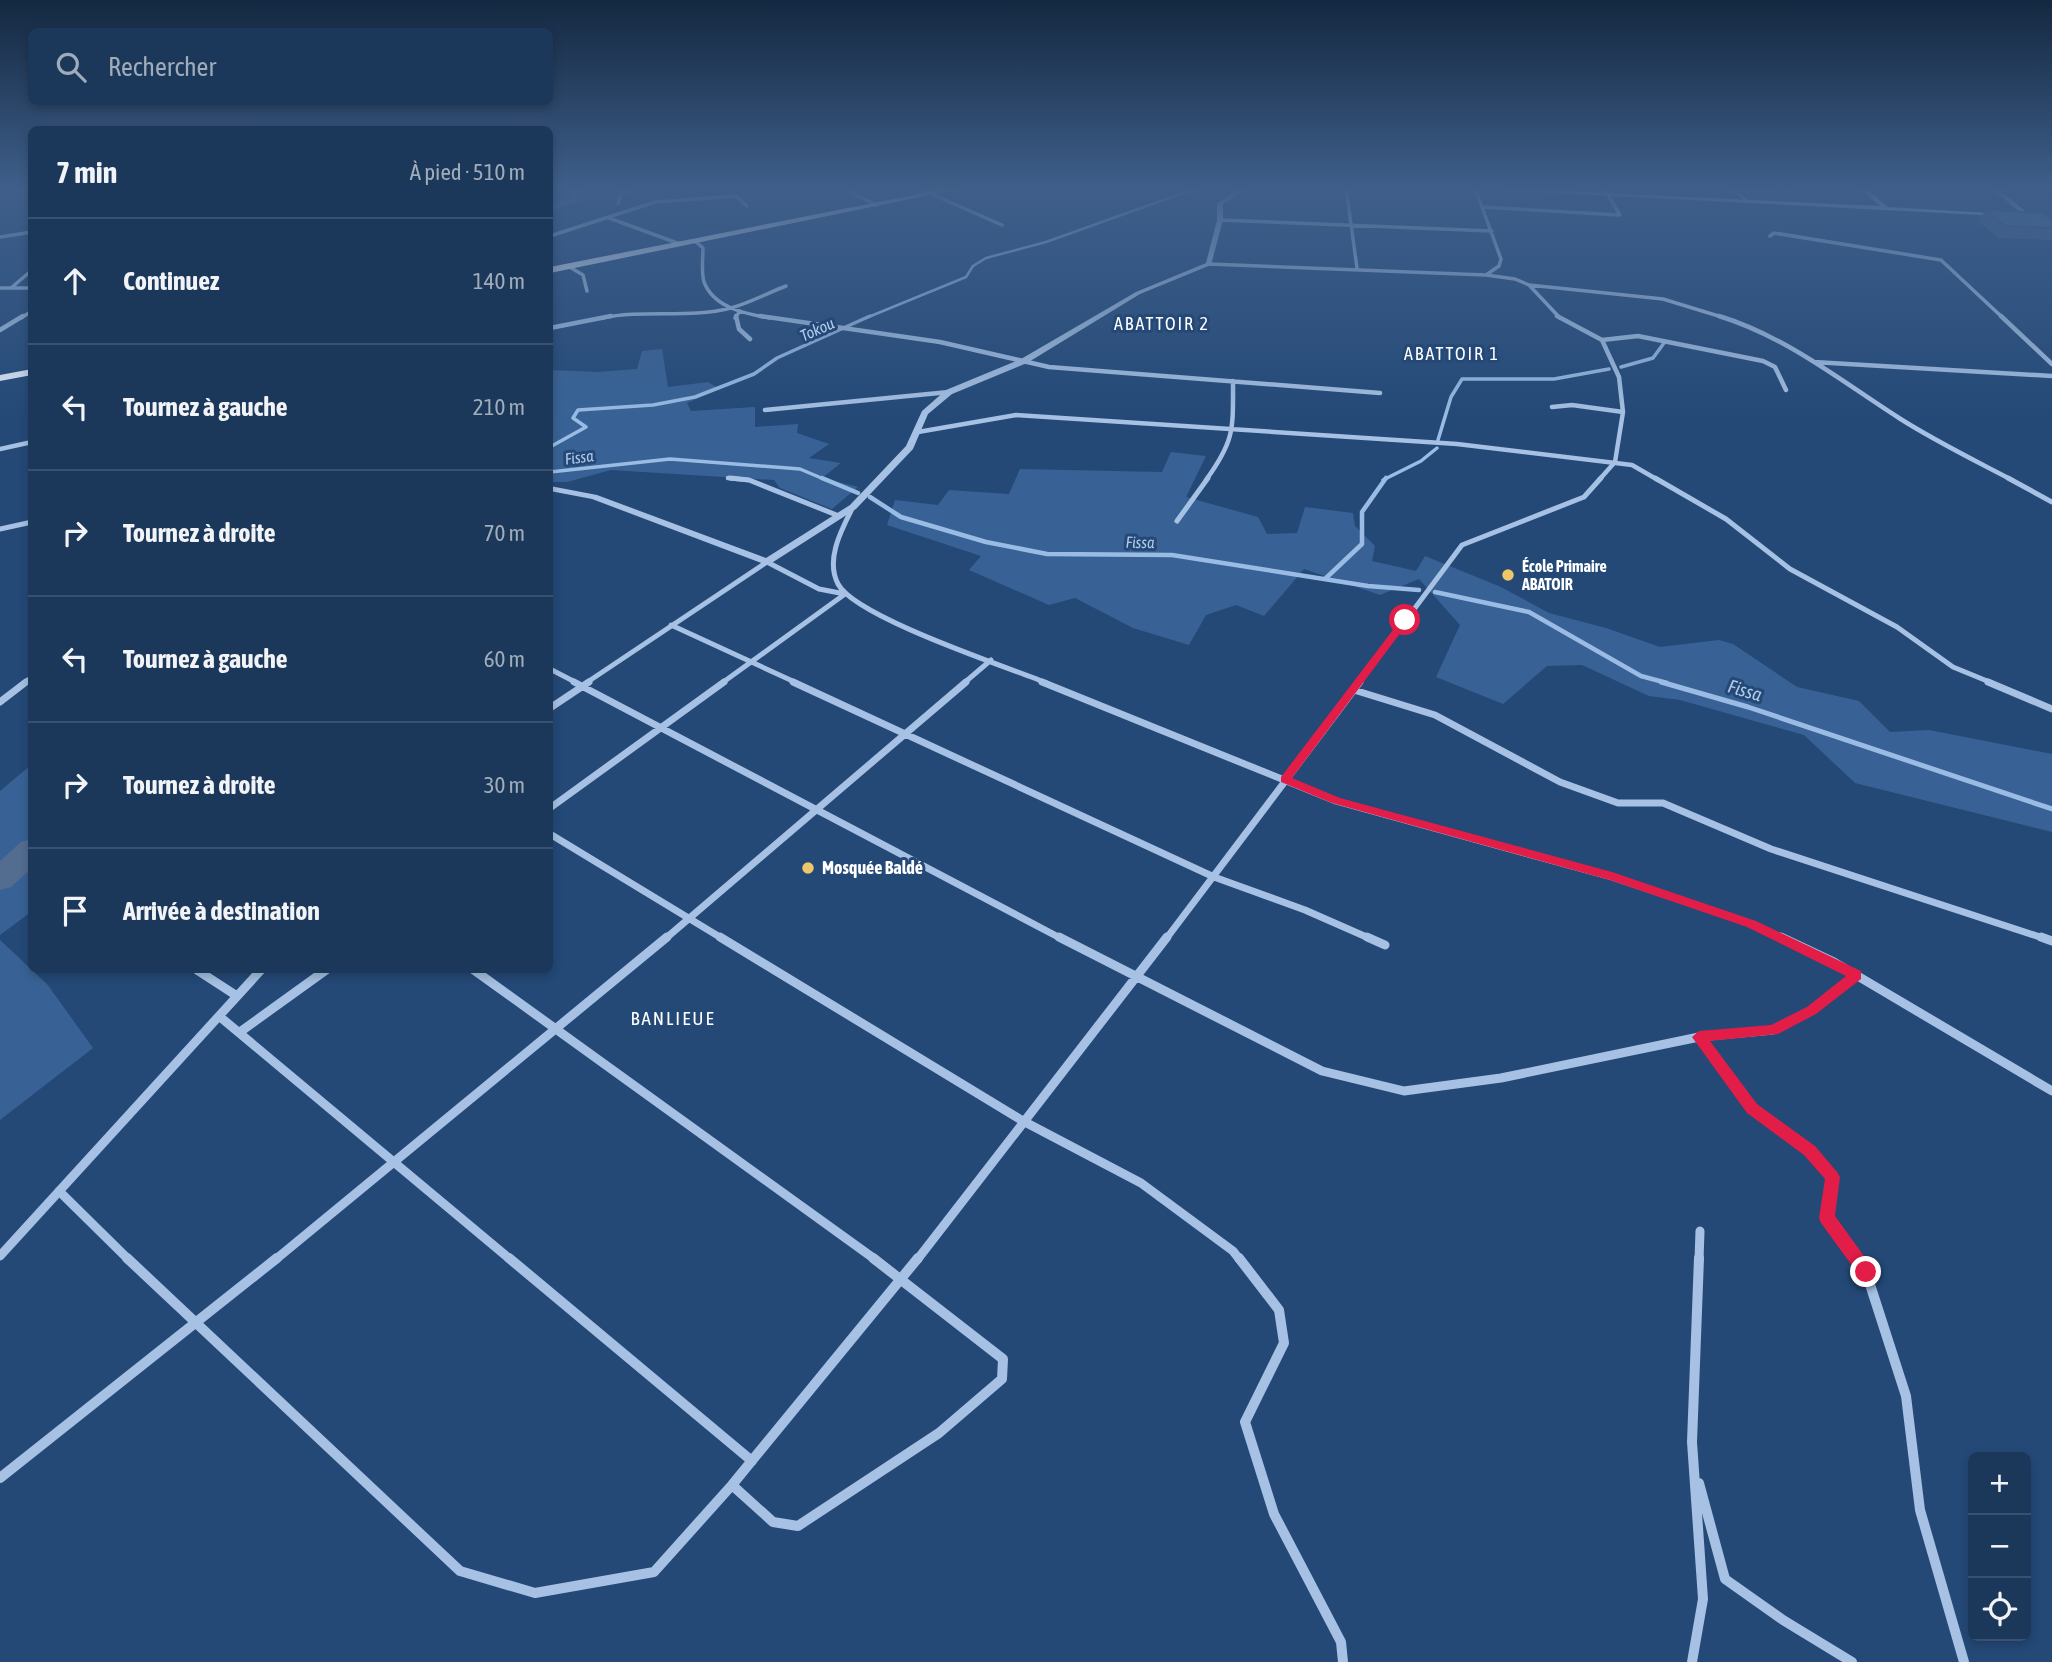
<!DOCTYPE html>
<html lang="fr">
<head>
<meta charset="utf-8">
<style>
  :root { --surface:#1b3759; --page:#284262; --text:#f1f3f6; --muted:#a0acba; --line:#39516f }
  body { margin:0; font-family:"Asap Condensed",sans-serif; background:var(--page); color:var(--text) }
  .controls { position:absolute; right:21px; bottom:21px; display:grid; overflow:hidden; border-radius:10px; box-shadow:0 4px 10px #0003 }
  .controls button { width:63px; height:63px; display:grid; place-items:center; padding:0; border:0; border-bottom:2px solid var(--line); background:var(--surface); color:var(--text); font:35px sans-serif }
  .stop { position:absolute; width:21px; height:21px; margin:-16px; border:5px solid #e11d48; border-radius:50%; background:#fff }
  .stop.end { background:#e11d48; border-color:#fff; box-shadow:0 2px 7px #0008 }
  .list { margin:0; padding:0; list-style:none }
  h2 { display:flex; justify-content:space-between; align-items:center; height:91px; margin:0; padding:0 28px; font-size:30px }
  h2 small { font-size:23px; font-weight:400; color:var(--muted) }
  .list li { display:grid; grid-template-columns:46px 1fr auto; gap:21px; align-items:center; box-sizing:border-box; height:126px; padding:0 28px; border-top:2px solid var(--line) }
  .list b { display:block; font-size:26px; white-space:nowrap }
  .list em { font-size:23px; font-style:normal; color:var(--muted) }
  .icon { flex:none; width:38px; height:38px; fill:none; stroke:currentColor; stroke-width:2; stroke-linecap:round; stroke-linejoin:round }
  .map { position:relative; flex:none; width:2052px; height:1662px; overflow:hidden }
  .search { position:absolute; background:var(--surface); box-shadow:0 4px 10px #0003; left:28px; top:28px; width:525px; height:77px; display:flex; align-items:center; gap:18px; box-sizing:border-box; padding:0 24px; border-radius:10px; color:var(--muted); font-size:26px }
  .panel { position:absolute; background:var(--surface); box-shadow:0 4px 10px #0003; left:28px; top:126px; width:525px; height:847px; border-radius:10px }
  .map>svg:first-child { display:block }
  .green { fill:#386295 }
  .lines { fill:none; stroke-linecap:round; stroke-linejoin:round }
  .stream-far3 { stroke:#9abce4; stroke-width:2.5 }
  .stream-far2 { stroke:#9abce4; stroke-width:3.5 }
  .stream-far1 { stroke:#9abce4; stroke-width:4.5 }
  .stream { stroke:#9abce4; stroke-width:5 }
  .river { fill:#536d90; fill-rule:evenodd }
  .minor-far5 { stroke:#a6c1e3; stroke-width:3.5 }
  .minor-far4 { stroke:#a6c1e3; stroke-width:4.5 }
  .minor-far3 { stroke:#a6c1e3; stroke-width:5 }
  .minor-far2 { stroke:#a6c1e3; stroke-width:7 }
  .minor-far1 { stroke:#a6c1e3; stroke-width:9 }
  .minor { stroke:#a6c1e3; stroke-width:10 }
  .tertiary { fill:#a6c1e3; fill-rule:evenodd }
  .secondary { fill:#cedef3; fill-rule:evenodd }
  .primary { fill:#e5eefc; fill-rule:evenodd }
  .wall { fill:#41628a }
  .building { fill:#4c72a1; stroke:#355071; stroke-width:2 }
  .route { fill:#e11d48 }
  .poi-dot { fill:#edc76a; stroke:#244977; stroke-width:2.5 }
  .labels { text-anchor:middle; stroke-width:6; stroke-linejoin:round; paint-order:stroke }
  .far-water-label { font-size:16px; font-style:italic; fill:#b1cbeb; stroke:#244977 }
  .far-poi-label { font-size:16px; font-weight:bold; fill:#fff; stroke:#244977; text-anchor:start }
  .far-quarter-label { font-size:18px; letter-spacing:2px; fill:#fff; stroke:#244977 }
  .poi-label { font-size:18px; font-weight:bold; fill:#fff; stroke:#244977; text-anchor:start }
  .water-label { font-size:19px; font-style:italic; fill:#b1cbeb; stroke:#244977 }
  .neighbourhood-label { font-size:19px; letter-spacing:2px; fill:#fff; stroke:#244977 }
</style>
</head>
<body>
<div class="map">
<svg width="2052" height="1662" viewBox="0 0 2052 1662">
  <rect width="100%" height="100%" fill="#244977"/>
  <path class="green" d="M662 349 668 387 708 382 720 389 687 403 691 411 755 407V427L798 424 797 433 829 444 809 458 841 463 822 478 858 487 832 509 780 488 774 480 611 470 567 482H550V370L597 372 637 369 642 351Z
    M1171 452 1206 456 1186 497 1258 517 1267 534 1297 533 1305 507 1353 513 1355 526 1375 546 1372 561 1416 571 1425 556 1501 587 1549 613 1606 628 1660 647 1719 640 1733 644 1797 687 1859 701 1890 732 1929 730 2052 754V832L1855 783 1804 735 1680 700 1649 696 1582 665 1547 666 1503 704 1436 677 1460 625 1419 579 1380 595 1304 569 1264 616 1236 605 1206 615 1189 645 1133 628 1075 598 1049 605 969 570 981 556 887 525 895 500 938 505 949 490 1009 494 1020 469 1162 472Z
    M31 765V912L0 935V791Z
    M0 940 47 984 93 1048 0 1120Z"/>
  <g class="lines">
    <path class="stream-far3" d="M866 318 966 277 973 266 986 258 1046 242 1197 188"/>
    <path class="stream-far2" d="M1621 367 1653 358 1664 343
      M1438 440 1451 397 1462 379H1554L1609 369
      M550 447 586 427 573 418 578 410 653 405 695 397 754 374 777 358 870 316
      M550 472 670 459 800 469 826 480
      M1383 480 1421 461 1437 448"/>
    <path class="stream-far1" d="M822 478 858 493
      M870 497 901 517 986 542 1047 554 1172 555 1368 586 1419 590
      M1325 579 1362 544V512L1386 478
      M1435 592 1529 612 1641 676 1667 683"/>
    <path class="stream" d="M1661 682 1748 707 2052 809"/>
    <path class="river" d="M567 188H582L594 197 550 211V203L576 196Z
      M32 839V868L11 887 0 890V861L21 842Z"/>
    <path class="minor-far5" d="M919 188 931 193
      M1346 188 1357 268
      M1475 188 1501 259 1499 266 1486 275
      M1733 188 1746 201
      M852 193 877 205
      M929 193 1002 225
      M618 203 620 196 631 188
      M1482 207 1620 215 1608 195
      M609 218 680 244
      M1220 220 1492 231
      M550 236 655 202 736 196 747 206
      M1770 236 1774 233 1941 260 2003 318
      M0 237 32 232
      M695 241 703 248C703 258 701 272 704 282 714 308 746 314 770 318
      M1209 264 1486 275 1515 279 1529 285 1560 318
      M568 266 583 275 587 291
      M1529 285 1663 299 1725 318
      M0 288H32
      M11 288 32 270
      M21 318 32 311
      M602 318C644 309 689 319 731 308 749 303 768 293 786 286
      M735 318 740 311"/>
    <path class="minor-far4" d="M736 316 739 329 750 339
      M760 316 940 342 1049 367 1380 393
      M1557 316 1602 340 1619 377 1623 412 1615 462 1599 480
      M1719 316C1787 337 1841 381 1899 418 1935 441 1974 460 2012 480
      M2001 316 2052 364
      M550 328 611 316
      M0 330 23 316
      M1602 340 1638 336 1763 361 1775 367 1786 390
      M1814 362 2052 376
      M1552 407 1572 405 1623 412
      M765 410 949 392
      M918 432 1016 415 1457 444 1632 465 1658 480
      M0 449 32 442
      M728 478 748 480
      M1206 480C1235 440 1233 429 1233 381"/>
    <path class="minor-far3" d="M730 478 749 480 839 516
      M1655 478 1726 519 1790 569 1897 627 1953 667 1992 683
      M2008 478 2052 502
      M853 507C842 529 825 559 838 584 855 617 1007 667 1047 683
      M1177 521 1208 478
      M0 529 32 522
      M671 625 797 683
      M550 669 577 683
      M24 683 32 677
      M586 683 767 562 819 589 845 594
      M722 683 845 594
      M964 683 991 660
      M1359 683 1462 545 1584 497 1601 478"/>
    <path class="minor-far2" d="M574 682 1062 939
      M793 682 1214 877 1305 910 1371 939
      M1042 682 1336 801 1612 877 1752 924 1785 939
      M1988 682 2052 709
      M1354 690 1435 715 1560 782 1618 803H1663L1771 849 2046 939
      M0 702 26 682
      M550 708 589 682
      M550 808 724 682
      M550 834 723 939
      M665 939 966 682
      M1166 939 1360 682"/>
    <path class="minor-far1" d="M720 937 1023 1121 1141 1183 1233 1251 1240 1260
      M1059 937 1322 1071 1404 1091 1501 1078 1699 1037 1773 1030 1812 1010 1857 975
      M1367 937 1385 945
      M1781 937 1834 962 2052 1091
      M2041 937 2052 941
      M197 970 237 996
      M474 970 876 1260
      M219 1016 511 1260
      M240 1032 326 970
      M1699 1037 1752 1109 1809 1151 1832 1177 1827 1218 1857 1260
      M59 1191 129 1260
      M0 1256 261 970
      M275 1260 667 937
      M917 1260 1167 937
      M1699 1260 1700 1231"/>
    <path class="minor" d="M127 1258 460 1571 535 1593 654 1572 732 1485 918 1258
      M509 1258 752 1461
      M1239 1258 1279 1310 1284 1343 1245 1422 1274 1514 1341 1642 1343 1662
      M1856 1258 1866 1272 1906 1396 1920 1510 1964 1662
      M0 1478 277 1258
      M1699 1483 1725 1579 1783 1620 1852 1662
      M732 1485 773 1522 798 1526 939 1433 1002 1379 1003 1359 873 1258
      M1692 1662 1703 1599 1692 1442 1699 1258"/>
    <path class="tertiary" d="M1241 188H1247L1223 204V220L1211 265 1140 294 1027 363 952 394 928 414 913 449 856 509 770 564H764L592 499 550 491V486L597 495 766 558 850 505 906 446 922 411 946 390 1021 359 1136 292 1206 263 1217 220V203Z
      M1600 188H1606L1610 196H1606Z
      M1991 188H1997L2030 215V217H2026Z"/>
    <path class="secondary" d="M1462 188H1499L1880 206 1860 188H1866L1888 207 2005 214 2002 216Z"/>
    <path class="primary" d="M949 188H964L550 273V267Z
      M32 369V375L0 381V375Z"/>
  </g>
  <path class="wall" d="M1740 188H1791L1786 200 1749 198Z
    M1985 210 2052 220V240L1999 238 1979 222Z"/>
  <path class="building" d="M1985 210 2043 213 2052 220V228L2005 226Z"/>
  <linearGradient id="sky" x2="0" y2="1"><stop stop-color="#142841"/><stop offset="0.45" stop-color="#3f5f8a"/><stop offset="1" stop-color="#3f5f8a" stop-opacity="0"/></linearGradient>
  <rect width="2052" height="420" fill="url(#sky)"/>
  <path class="route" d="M1402 618 1410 620 1292 778 1340 798 1612 872 1756 921 1861 971V979L1816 1014 1778 1034 1710 1041 1757 1104 1815 1146 1837 1172 1840 1177 1835 1216 1872 1267V1278H1861L1821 1223 1819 1218 1825 1179 1804 1155 1747 1113 1692 1037 1699 1031 1771 1025 1807 1007 1846 976 1747 927 1610 880 1332 803 1281 782V777Z"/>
  <g class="poi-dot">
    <circle cx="1508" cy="575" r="7"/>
    <circle cx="808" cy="868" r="7"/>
  </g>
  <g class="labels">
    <g class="far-water-label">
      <text transform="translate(817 329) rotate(-24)" y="6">Tokou</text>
      <text transform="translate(579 457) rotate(-7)" y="6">Fissa</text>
      <text transform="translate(1140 542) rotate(1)" y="6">Fissa</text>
    </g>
    <g class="far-poi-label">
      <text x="1522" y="572">École Primaire<tspan x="1522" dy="18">ABATOIR</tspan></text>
    </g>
    <g class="far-quarter-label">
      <text x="1162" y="330">ABATTOIR 2</text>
      <text x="1452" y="360">ABATTOIR 1</text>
    </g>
    <g class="poi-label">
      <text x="822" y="874">Mosquée Baldé</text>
    </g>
    <g class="water-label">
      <text transform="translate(1745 690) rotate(17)" y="7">Fissa</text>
    </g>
    <g class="neighbourhood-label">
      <text x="673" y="1025">BANLIEUE</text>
    </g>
  </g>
</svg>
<div class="controls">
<button>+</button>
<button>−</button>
<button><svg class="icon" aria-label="locate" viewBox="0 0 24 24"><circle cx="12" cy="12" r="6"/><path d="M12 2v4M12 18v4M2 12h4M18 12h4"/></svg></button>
</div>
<div class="stop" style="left:1405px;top:620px"></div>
<div class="stop end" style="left:1866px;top:1272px"></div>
<div class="search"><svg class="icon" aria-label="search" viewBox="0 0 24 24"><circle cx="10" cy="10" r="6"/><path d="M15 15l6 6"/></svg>Rechercher</div>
<section class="panel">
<h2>7 min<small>À pied · 510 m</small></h2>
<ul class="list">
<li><svg class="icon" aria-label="ahead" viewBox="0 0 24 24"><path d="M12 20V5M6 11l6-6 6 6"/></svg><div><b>Continuez</b></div><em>140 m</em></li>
<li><svg class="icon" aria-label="left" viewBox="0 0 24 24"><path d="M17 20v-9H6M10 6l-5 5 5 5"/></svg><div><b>Tournez à gauche</b></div><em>210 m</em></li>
<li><svg class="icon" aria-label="right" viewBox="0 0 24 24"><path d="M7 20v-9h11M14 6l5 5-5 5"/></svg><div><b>Tournez à droite</b></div><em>70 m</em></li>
<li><svg class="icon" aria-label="left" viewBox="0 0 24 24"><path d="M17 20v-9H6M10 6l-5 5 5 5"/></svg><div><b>Tournez à gauche</b></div><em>60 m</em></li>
<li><svg class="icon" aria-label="right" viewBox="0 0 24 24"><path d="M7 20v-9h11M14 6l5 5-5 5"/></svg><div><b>Tournez à droite</b></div><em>30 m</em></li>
<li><svg class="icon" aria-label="arrive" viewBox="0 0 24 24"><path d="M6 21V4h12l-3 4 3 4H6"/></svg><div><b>Arrivée à destination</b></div></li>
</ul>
</section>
</div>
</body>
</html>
